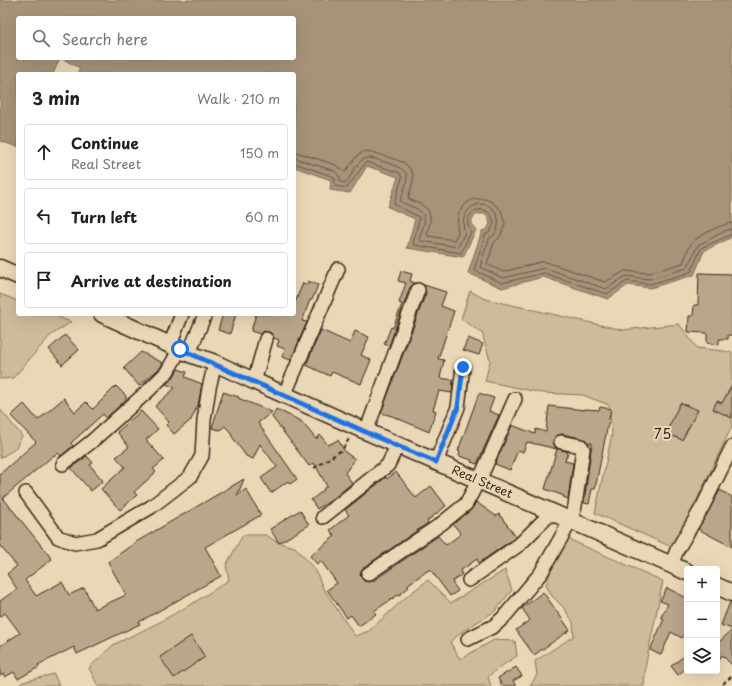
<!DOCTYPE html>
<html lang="en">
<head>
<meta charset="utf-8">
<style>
  :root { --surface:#fff; --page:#f6f6f6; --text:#202124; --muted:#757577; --line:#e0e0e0 }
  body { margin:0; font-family:"Playpen Sans",sans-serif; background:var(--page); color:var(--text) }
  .controls { position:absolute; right:12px; bottom:12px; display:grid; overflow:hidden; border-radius:4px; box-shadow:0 4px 16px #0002 }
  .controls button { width:36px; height:36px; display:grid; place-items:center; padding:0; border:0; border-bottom:1px solid var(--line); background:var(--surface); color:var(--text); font:20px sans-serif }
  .stop { position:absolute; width:12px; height:12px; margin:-9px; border:3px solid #1a73e8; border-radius:50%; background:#fff }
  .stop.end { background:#1a73e8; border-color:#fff; box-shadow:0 1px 4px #0008 }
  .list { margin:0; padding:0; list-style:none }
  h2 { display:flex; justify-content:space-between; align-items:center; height:52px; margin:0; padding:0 16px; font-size:17px }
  h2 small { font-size:13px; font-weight:400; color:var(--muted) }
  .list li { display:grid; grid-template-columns:26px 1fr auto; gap:12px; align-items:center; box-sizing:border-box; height:56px; margin:0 8px 8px; padding:0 8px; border:1px solid var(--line); border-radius:4px }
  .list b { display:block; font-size:15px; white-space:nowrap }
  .list p { margin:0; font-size:13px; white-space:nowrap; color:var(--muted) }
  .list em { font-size:13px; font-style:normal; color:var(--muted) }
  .icon { flex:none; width:22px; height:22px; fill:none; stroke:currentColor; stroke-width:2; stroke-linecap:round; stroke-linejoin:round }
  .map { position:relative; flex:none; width:732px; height:686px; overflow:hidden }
  .search { position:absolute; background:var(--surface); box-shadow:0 4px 16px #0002; left:16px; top:16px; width:280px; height:44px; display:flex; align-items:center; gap:10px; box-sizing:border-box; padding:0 14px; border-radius:4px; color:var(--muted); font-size:15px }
  .panel { position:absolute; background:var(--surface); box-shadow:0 4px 16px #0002; left:16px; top:72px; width:280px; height:244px; border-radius:4px }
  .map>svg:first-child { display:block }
  .green { fill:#cebb9c; stroke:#84725d }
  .water { fill:#a6937a; stroke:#7b6955 }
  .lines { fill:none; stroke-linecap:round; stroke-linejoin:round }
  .shore { stroke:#665443; stroke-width:1 }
  .building { fill:#b9a68b; stroke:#3b2a1e }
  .minor-casing { stroke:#3b2a1e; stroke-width:16 }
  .major-casing { stroke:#3b2a1e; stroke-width:19 }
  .path { stroke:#3b2a1e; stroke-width:2; stroke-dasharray:4 3; stroke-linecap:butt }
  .minor { stroke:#ead7b5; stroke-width:13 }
  .major { stroke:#ead7b5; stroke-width:16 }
  .route { stroke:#1a73e8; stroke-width:5 }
  .labels { text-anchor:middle; stroke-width:4; stroke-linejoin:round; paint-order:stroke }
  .street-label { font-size:12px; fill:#3b2a1e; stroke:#ead7b5 }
  .quarter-label { font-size:14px; letter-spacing:1px; fill:#3b2a1e; stroke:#ead7b5 }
</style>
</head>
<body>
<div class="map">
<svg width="732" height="686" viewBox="0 0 732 686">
  <rect width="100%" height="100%" fill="#ead7b5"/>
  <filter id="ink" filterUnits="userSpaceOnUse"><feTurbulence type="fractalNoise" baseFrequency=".025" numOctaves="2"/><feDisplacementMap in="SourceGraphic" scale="8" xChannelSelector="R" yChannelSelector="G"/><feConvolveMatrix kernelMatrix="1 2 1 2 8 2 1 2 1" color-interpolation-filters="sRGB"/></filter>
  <g filter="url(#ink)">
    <path class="green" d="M470 291 485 299 623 330 679 324 697 348 732 352V426L674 548 595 513 612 434 609 405 583 395 542 393 485 381 490 361 482 333 461 319Z
      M0 294 18 301V314H50L71 322 50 336 13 378 0 379Z
      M0 409 22 436 15 449 0 458Z
      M243 535H266L279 543 295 547 316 571 323 588 355 636 369 631 406 597 428 580 451 603 505 570 512 590 495 611 463 631 450 642 460 659 494 640 515 641 517 656 497 669 488 677 491 686H98L89 668 113 645 158 623 195 602 229 580 226 565Z
      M568 539 663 581 646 663 644 686H530L537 675 535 661 574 636 573 622 564 608 552 596 546 585 552 567Z
      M54 674 59 686H18L23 682Z"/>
    <path class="water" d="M0 0H732V237L704 251 694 275 650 288 628 285 608 299 543 277 502 288 468 273 482 231 487 229 490 224 488 217 484 214H477L472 219V225L476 230 463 257 407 248 415 219 388 207 398 177 367 166 350 193 330 190 331 180 294 167V74H77L80 68 61 58H294V18H18V58H60L53 74H18V147L0 141Z"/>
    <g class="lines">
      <path class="shore" d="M294 152 299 153 336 165 345 172 357 156 365 151 372 152 403 162 409 167 413 175V182L408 198C412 201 417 202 422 205 434 212 430 224 427 234L428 236 454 240 458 233 457 225 458 215 462 208 468 202 474 199H485L492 202 501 210 505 224 500 237 494 243 487 264 503 272 540 262H546L605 282 625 271 649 273 683 263C686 257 687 249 692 243 697 236 724 223 732 223
        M294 158 335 171 339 176 341 182 345 183C354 176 356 156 371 158 380 161 407 166 407 177 407 185 402 194 400 201 404 204 410 206 415 208 430 215 423 226 419 239L421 241 458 247 465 232C456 208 485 194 496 213 500 220 499 230 493 236 489 239 490 236 489 240 485 249 482 259 480 267L503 278 545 268 606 289 626 276 649 279 687 268 698 245 727 230 732 229
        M294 163 332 176 335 179V186L347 188 366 162 400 173 402 178 394 204 419 217V220L413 243 414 245 461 253 471 232C466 222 466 217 476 210 487 209 492 213 494 224L490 232 485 235 474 270 502 283 544 273 607 294 627 281 650 284 691 272 701 248 732 234"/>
    </g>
    <path class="building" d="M401 271 412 274 410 281 415 283 410 287 389 346 384 344 391 327 393 328 402 304 399 303 406 283 398 281Z
      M699 273 732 274V335H728V339H719V345L707 343V333L688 332 689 316H693L694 305H698Z
      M308 281 318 285 312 300H310L302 321 307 322 291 360 282 357 285 349 277 346 279 340 274 338 271 333 264 331 260 334 251 331 256 314H294V305L303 283 307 285Z
      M424 285 446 292 441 306 454 311 438 359 444 360 440 378 453 380 452 393 439 391 433 410 436 411 429 432 392 416 381 413 426 293Z
      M223 314H236L230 334 218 330Z
      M321 330 350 343 355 331 369 337 361 355 371 360 361 384 332 372 330 376 306 365Z
      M65 335 79 350 62 365 49 349Z
      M468 338 483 344 479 355 463 350Z
      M141 352 163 363 161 367 139 386 124 368Z
      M178 369 187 372 185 377 202 384 198 405 191 420 174 434 166 425 169 422 155 406 175 388 166 384 173 378Z
      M732 385V418L713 409 717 401 722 403Z
      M116 386 126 396V400L106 418 103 414 71 443 73 446 61 456 58 453 55 456 54 455 3 498 52 559 25 580 36 596 62 582 69 595 84 588 95 609 126 595 108 562 136 542 244 479 237 496 246 489 261 515 205 547 221 576 139 622 140 624 77 654 74 647 38 665 39 667 18 679 14 672 5 677 3 674 0 676V646L20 633 5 613 0 617V601L17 589 7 574 17 566 0 546V474L36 442 11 416 24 404 38 420 64 398 75 412 86 402 93 409Z
      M223 392 239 397 238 398 272 412 258 423 297 479 290 484 288 481 271 493 261 478 277 467 260 444 253 459 246 456 231 435 232 434 225 426 220 430 212 428Z
      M479 393 494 398 489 411 499 415 477 464 471 462 472 460 459 456 460 452 458 451Z
      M680 403 698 410 682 440 666 433Z
      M549 406 585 410V409L599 410 600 407 611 409 595 489H592L589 504 584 503 592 443H588L585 439 562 434 558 435 553 440 554 445 556 448 568 452 565 461 573 463 568 499 563 497 564 496 545 489 557 449 527 442 523 452 518 450 510 470 495 464 512 425 535 434 536 429 546 432Z
      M276 409 301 421 316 439 320 435 328 445 338 440 346 453 355 459 345 473 352 483 332 500 317 509 311 500 324 490 323 489 327 486 314 463 309 466 272 417Z
      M141 411 158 429 146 440 164 460 153 469 156 472 134 492 137 495 120 510 101 489 125 467 116 457 129 447 117 432Z
      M87 456 93 463 90 465 103 481 91 491 71 468Z
      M396 472 416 498 431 486 446 506 427 521 428 523 363 568 361 571 360 575 364 581 368 582 373 581 438 536 446 545 461 534 453 524 471 510 476 502 496 516 499 514 516 537 479 563 477 559 460 571 462 574 452 582 458 591 450 596 430 569 407 585 409 587 398 596V595L374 611 376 614 359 626 351 615 347 618 327 590 337 583 321 561 317 564 310 556 335 536 330 530 349 515 345 510 386 477 387 479Z
      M720 490 732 497V547L698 529Z
      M300 510 309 525 279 543 270 529Z
      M667 588 687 598V629L682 638 671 632 661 655 650 650 664 619 661 617 668 604 660 601Z
      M543 592 570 630 534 655 516 630 530 620 522 608Z
      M730 602H732V629L721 625Z
      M732 630V665L722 655 717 663V644Z
      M191 636 205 657 174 678 160 657Z
      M687 654V667L678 675 671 666Z
      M516 667 522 676 513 681 516 686H502L498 678Z"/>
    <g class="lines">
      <g class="minor-casing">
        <path id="minor" d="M170 345 182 314
          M190 354 192 346 204 317
          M254 382 266 339
          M284 396 338 269
          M366 432 418 290
          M436 462 458 407 463 367
          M63 464 91 442 149 390 167 372 180 349
          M26 493 58 537 75 543 97 539 151 507 190 477 202 456 204 420 209 388 215 363
          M323 517 388 465 397 446
          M671 565 677 550 703 506 732 447
          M368 574 441 524 466 504 482 474 515 399
          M469 580 520 544 552 512
          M468 639 494 626 503 618 541 573 571 520 575 506 583 449 581 446 561 442"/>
      </g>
      <g class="major-casing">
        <path id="major" d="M0 268 18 276
          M102 314 190 354 215 363C371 436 530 501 687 572
          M717 586 732 593"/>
      </g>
      <path class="path" d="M314 468 342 450 349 439
        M723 684 732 676"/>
      <use href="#minor" class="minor"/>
      <use href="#major" class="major"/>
    </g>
  </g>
  <g class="lines" filter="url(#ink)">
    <path class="route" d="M180 349 397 446 436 462 458 407 463 367"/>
  </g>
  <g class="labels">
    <g class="street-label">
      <text transform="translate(482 482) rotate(23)" y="4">Real Street</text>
    </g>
    <g class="quarter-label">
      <text x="663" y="439">75</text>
    </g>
  </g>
</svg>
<div class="controls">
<button>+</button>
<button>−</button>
<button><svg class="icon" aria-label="layers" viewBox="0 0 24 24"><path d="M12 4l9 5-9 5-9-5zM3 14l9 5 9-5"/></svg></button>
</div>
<div class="stop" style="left:180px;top:349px"></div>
<div class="stop end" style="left:463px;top:367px"></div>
<div class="search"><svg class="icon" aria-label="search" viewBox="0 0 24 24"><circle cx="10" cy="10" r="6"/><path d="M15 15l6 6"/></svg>Search here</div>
<section class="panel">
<h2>3 min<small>Walk · 210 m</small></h2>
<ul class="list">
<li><svg class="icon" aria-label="ahead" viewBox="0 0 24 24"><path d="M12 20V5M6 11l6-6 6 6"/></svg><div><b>Continue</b><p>Real Street</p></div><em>150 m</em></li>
<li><svg class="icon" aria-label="left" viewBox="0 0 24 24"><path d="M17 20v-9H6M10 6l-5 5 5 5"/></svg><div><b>Turn left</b></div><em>60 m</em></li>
<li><svg class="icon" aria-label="arrive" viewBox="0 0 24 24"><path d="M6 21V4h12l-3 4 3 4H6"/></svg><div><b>Arrive at destination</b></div></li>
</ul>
</section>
</div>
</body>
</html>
